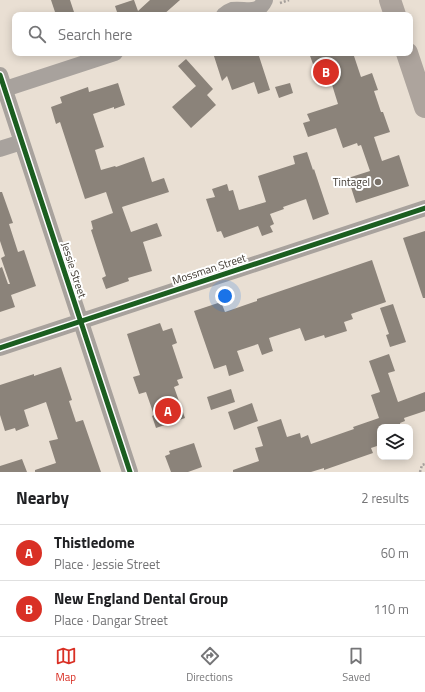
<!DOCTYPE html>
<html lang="en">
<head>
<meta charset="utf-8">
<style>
  :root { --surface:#fff; --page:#f2f2f2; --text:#202124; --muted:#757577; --line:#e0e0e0; --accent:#d93025 }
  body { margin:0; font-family:"Titillium Web",sans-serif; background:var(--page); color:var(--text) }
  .controls { position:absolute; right:12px; bottom:12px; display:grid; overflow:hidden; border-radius:8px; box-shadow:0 2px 10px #0003 }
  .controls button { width:36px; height:36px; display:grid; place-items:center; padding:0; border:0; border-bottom:1px solid var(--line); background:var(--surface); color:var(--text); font:20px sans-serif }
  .you { position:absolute; left:225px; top:296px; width:14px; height:14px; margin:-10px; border:3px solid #fff; border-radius:50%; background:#1a73e8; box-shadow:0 0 0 6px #1a73e833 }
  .badge { display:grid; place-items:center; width:26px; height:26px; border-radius:50%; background:var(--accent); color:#fff; font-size:13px; font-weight:700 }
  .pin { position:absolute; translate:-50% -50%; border:2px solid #fff; box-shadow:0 1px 4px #0006 }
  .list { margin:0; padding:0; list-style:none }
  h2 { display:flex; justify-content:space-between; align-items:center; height:52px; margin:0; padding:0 16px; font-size:17px }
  h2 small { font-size:13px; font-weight:400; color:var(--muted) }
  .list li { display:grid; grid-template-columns:26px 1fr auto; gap:12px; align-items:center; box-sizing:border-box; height:56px; padding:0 16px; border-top:1px solid var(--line) }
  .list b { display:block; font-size:15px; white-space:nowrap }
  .list p { margin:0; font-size:13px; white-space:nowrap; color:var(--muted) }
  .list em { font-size:13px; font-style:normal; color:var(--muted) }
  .icon { flex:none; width:22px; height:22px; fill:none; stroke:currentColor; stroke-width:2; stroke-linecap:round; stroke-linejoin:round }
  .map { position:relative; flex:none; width:425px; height:472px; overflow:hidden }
  .search { position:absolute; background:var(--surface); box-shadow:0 2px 10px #0003; left:12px; right:12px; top:12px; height:44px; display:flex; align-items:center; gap:10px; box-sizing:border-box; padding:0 14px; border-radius:8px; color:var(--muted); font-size:15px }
  .sheet { height:164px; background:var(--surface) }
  nav { display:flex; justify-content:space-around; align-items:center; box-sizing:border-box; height:56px; border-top:1px solid var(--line); background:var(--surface); font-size:11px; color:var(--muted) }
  nav a { display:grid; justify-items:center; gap:2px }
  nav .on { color:var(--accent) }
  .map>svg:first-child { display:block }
  .building { fill:#8b837a }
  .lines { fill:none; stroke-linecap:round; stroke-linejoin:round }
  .path { stroke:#a59f9b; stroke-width:2.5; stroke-dasharray:2 2; stroke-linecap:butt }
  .street { stroke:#a8a29d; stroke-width:16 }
  .primary { stroke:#ada49d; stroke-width:22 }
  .cycleway-casing { stroke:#fff; stroke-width:8 }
  .cycleway { stroke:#1b5e20; stroke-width:5 }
  .poi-dot { fill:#797168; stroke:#fff; stroke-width:1.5 }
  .labels { text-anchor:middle; stroke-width:4; stroke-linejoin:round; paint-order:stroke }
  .poi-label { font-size:11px; fill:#3d362e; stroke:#fff; text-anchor:end }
  .street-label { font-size:11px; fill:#3d362e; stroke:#fff }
</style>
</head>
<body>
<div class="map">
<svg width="425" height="472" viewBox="0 0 425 472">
  <rect width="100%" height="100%" fill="#e9dfd3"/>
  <path class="building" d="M51 0H70L75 15H56Z
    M133 0H134L138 11 150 0H180L163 15H118L115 6Z
    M213 53H258L270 90 258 94 254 82 232 90 227 76 222 81Z
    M309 53H353L361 77 372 73 378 90 374 91 381 112H383L390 132 374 137 382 161 399 155 409 186 356 203 348 178 370 171 361 145 358 146 357 143 343 148 336 128 308 137 303 123 310 121 307 114 338 104 329 75 318 78Z
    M186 59 213 89 207 95 216 105 191 128 172 107 196 86 178 66Z
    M118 83 125 105 114 109V107L93 114 104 147 95 150 101 170 115 166 116 167 144 157 152 182 164 178 169 192 122 207 131 232 157 223 162 236 143 242 152 271 128 278 129 281 106 289 102 278 106 276 91 230 93 229 91 221 113 213 106 192 85 199 60 122 56 124 51 107 62 103 60 97 88 87 89 92Z
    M290 83 293 93 279 98 275 87Z
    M307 152 313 170 314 169 329 214 313 220 306 199 283 207 284 209 270 214 274 224 270 226 273 232 262 236 258 226 224 238 221 231 217 232 206 199 215 197 212 189 227 184 229 191 233 190 239 210 266 202 258 176 295 164 293 156Z
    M0 192H2L13 223 9 224 18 252 24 250 36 286 11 295 15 307 0 312V268L2 267 8 284H10L1 258 5 256 0 241Z
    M425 231V298H423L403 238Z
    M372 260 386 302 351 314 353 319 344 322 347 331 325 338 324 335 305 341 300 328 269 338 273 351 262 355 258 344 237 351 244 371 229 376 226 365 214 369 194 311 221 302 225 312 257 301V299Z
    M393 304 406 342 390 347 386 335 389 334 380 308Z
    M160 323 163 331 172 328 177 343 172 345 183 378 177 380 179 385 174 387 185 418 156 428 152 416 154 415 146 392 139 394 133 377 140 375 127 334Z
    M389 354 395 371 388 373 398 402 425 392V411L404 418 405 421 400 423 401 427H380V445L371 448 373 453 324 470V468L311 472H233V470L259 461 255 448 263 446 257 427 281 419 287 437 300 433 301 438 308 435 311 444 354 429 353 427 379 418 371 395 380 392 369 361Z
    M61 367 72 400 69 401 76 422 83 420 101 472H35V470L56 463 49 441 58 439 46 402 24 410 29 426 16 431 15 428 5 431 0 415V385L34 374V376Z
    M231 389 235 402 211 410 207 397Z
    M252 403 258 421 234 430 228 412Z
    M194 443 202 467 188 472H171L165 456 170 454 169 451Z
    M22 459 27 472H0V466Z"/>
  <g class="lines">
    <path class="path" d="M280 3 289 0
      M420 472 422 465 425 464"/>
    <path class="street" d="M224 15C226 13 229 11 232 10 245 8 258 16 265 0
      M0 75 130 472
      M5 89 115 53
      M0 149 22 142
      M0 348 425 208"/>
    <path class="primary" d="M390 0 395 15
      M407 53 425 107"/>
    <g class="cycleway-casing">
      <path id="cycleway" d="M0 75 130 472
        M0 348 425 208"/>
    </g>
    <use href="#cycleway" class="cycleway"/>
  </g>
  <circle class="poi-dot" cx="378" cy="182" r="4"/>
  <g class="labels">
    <g class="poi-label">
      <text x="370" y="186">Tintagel</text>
    </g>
    <g class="street-label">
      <text transform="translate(209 269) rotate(-18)" y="4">Mossman Street</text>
      <text transform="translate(74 270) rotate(72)" y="4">Jessie Street</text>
    </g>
  </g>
</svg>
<div class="controls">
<button><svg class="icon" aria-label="layers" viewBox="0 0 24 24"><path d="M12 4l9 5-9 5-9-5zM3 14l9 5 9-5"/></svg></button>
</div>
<div class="you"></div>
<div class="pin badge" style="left:168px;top:411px">A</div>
<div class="pin badge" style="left:326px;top:72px">B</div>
<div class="search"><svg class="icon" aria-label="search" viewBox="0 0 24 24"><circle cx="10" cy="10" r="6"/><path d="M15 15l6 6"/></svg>Search here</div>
</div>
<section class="sheet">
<h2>Nearby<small>2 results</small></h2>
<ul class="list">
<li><span class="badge">A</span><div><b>Thistledome</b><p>Place · Jessie Street</p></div><em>60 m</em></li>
<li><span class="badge">B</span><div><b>New England Dental Group</b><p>Place · Dangar Street</p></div><em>110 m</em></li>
</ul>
</section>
<nav>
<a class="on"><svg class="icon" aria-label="map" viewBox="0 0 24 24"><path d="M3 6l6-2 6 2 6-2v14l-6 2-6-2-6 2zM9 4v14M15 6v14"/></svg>Map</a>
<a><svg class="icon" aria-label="directions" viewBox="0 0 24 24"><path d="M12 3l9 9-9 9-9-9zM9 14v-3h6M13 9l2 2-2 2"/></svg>Directions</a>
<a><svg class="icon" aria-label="saved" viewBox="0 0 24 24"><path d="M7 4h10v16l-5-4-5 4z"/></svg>Saved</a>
</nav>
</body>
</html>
